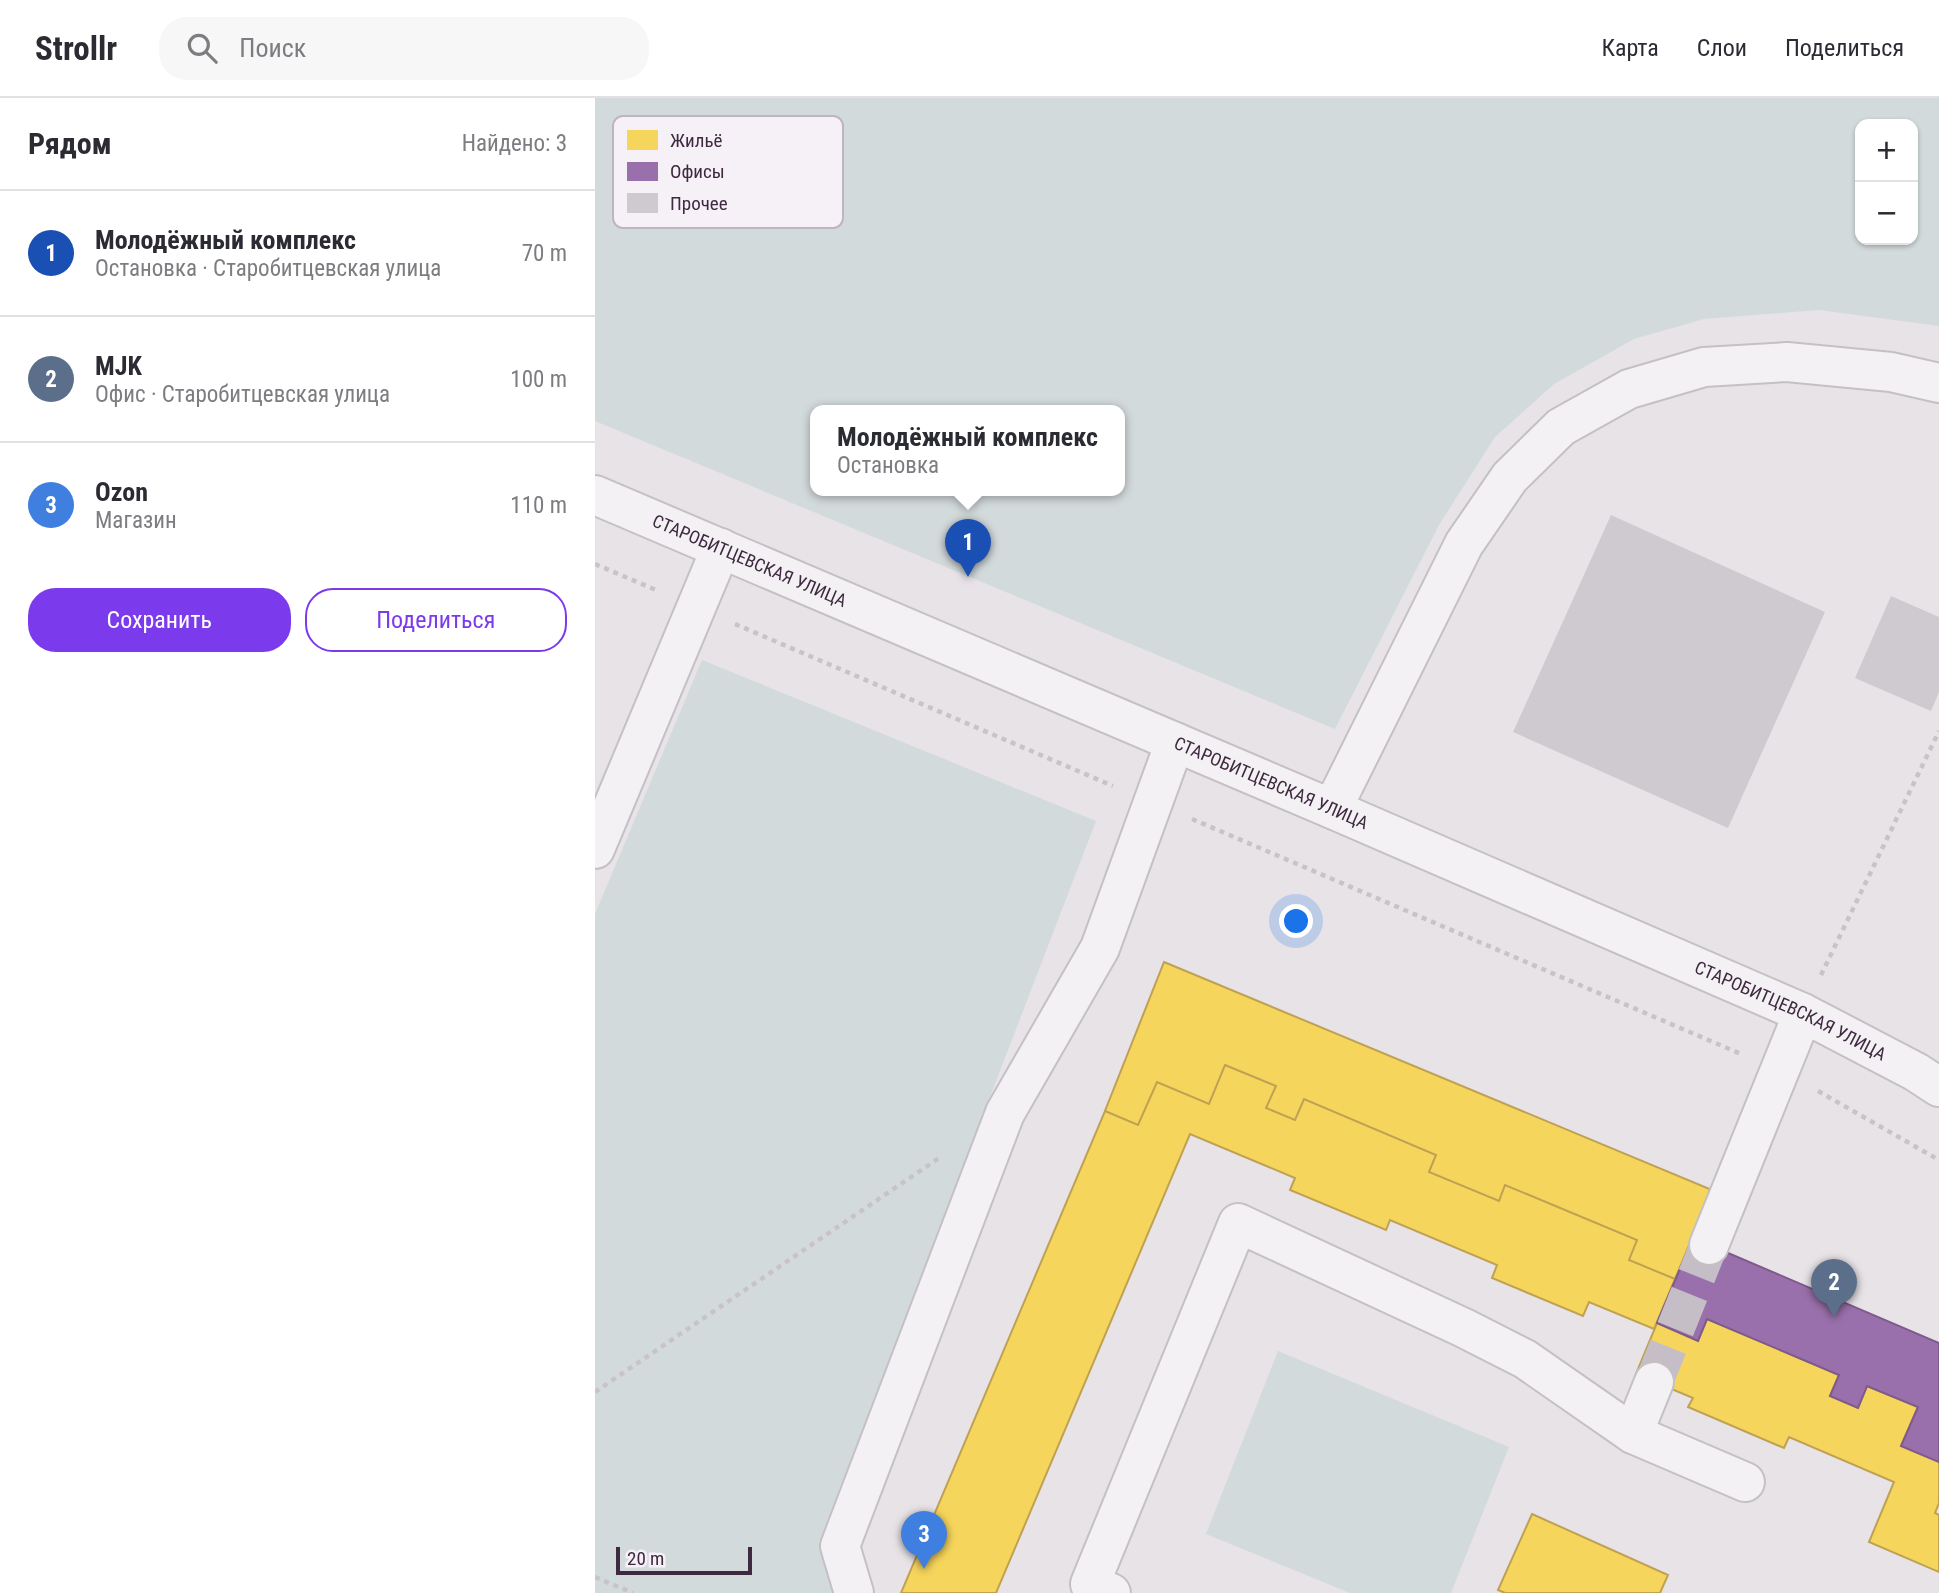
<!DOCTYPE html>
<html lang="ru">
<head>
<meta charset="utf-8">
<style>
  :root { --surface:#fff; --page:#f7f7f7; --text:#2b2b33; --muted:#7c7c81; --line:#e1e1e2; --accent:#7c3aed }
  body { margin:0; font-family:"Roboto Condensed",sans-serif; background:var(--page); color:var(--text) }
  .controls { position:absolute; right:21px; top:21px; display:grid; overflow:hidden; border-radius:14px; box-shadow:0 2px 5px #0004 }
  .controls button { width:63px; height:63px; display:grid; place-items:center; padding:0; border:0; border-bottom:2px solid var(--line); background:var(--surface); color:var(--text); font:35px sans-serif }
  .scale { position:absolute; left:21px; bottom:18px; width:136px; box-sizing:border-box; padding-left:7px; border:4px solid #3e2940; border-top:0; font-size:19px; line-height:24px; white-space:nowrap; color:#3e2940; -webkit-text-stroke:5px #f6f0f7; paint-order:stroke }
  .you { position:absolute; left:702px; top:824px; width:24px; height:24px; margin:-18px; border:5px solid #fff; border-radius:50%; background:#1a73e8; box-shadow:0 0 0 10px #1a73e833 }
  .badge { display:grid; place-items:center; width:46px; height:46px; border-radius:50%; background:var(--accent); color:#fff; font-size:23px; font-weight:700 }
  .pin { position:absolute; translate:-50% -58px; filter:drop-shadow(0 2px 4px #0008) }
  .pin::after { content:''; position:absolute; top:37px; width:24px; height:21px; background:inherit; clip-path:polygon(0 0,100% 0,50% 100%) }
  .popup { position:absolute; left:215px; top:307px; width:315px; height:91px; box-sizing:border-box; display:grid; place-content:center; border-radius:14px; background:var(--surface); filter:drop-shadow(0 2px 5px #0005); font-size:23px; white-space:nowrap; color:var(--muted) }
  .popup b { font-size:26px; color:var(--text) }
  .popup::after { content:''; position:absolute; left:50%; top:100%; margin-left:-14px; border:14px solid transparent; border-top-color:var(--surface) }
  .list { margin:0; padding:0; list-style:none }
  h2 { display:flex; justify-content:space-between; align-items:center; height:91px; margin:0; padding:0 28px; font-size:30px }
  h2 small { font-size:23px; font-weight:400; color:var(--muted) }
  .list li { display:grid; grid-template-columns:46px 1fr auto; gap:21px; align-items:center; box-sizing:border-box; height:126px; padding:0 28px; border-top:2px solid var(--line) }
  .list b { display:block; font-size:26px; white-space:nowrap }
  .list p { margin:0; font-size:23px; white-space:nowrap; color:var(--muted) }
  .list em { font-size:23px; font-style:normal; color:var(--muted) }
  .actions { display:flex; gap:14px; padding:21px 28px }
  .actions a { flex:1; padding:16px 0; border:2px solid var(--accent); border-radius:28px; text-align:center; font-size:24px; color:var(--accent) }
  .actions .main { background:var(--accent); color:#fff }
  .icon { flex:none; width:38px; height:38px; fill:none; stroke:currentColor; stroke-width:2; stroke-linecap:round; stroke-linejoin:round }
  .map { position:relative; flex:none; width:1344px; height:1495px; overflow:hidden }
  header { display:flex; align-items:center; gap:42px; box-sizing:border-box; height:98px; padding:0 35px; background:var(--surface); border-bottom:2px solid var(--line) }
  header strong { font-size:33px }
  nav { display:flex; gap:38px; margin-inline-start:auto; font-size:24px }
  .search { width:490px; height:63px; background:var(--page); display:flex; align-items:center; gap:18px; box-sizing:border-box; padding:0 24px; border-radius:28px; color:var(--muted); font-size:26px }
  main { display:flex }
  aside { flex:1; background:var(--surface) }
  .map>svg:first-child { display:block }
  .green { fill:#d3dadc; fill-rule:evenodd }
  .homes { fill:#f6d55c; stroke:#bfa154; stroke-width:2 }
  .offices { fill:#9970ab; stroke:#7e5b8b; stroke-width:2 }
  .building { fill:#cfcacf }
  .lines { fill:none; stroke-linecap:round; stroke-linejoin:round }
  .minor-tunnel { stroke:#c5bec6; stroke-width:38; stroke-dasharray:38 19; stroke-linecap:butt }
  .minor-casing { stroke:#c4c0c4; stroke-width:42 }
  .path { stroke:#c8c3c9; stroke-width:4.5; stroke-dasharray:5 5; stroke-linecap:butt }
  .minor { stroke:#f4f1f4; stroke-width:38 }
  .labels { text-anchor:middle; stroke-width:7; stroke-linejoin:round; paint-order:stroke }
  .street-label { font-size:18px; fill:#3e2940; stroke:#f6f0f7 }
  .key { fill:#f6f0f7; stroke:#bfb4c0; stroke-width:2 }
  .key-label { font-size:19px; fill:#3e2940 }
</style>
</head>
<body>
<header>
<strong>Strollr</strong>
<div class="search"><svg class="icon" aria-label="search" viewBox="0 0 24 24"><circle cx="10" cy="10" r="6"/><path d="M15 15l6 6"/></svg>Поиск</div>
<nav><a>Карта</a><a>Слои</a><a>Поделиться</a></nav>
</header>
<main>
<aside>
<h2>Рядом<small>Найдено: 3</small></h2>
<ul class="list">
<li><span class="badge" style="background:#1a4fb4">1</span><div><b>Молодёжный комплекс</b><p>Остановка · Старобитцевская улица</p></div><em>70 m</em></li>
<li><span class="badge" style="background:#5c6f8a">2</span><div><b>MJK</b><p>Офис · Старобитцевская улица</p></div><em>100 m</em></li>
<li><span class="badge" style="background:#3f7fe0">3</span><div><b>Ozon</b><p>Магазин</p></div><em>110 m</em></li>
</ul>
<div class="actions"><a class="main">Сохранить</a><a>Поделиться</a></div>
</aside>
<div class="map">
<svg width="1344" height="1495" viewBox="0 0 1344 1495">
  <rect width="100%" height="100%" fill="#e7e3e7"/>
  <path class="green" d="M0 0H1344V228L1224 212 1109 221 1039 241 959 286 900 339 844 427 740 631 0 323ZM1265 26H1318V142H1265ZM221 313H525V393H221Z
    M107 562 501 723 224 1444 238 1495H0V816Z
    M683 1253 914 1349 856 1495H755L611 1436Z"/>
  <path class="homes" d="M569 864 1117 1092 1080 1181 1034 1162 1042 1142 910 1087 904 1103 834 1074 841 1057 709 1001 700 1022 671 1010 681 988 630 967 614 1006 562 984 543 1027 510 1013Z
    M630 967 681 988 671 1010 700 1022 709 1001 841 1057 834 1074 904 1103 910 1087 1042 1142 1034 1162 1080 1181 1059 1231 994 1204 988 1218 897 1180 902 1167 795 1122 791 1132 695 1092 700 1080 595 1036 401 1495H306L510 1013 543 1027 562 984 614 1006Z
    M1112 1221 1244 1277 1235 1298 1263 1310 1272 1288 1323 1309 1306 1348 1344 1364V1405L1340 1415 1344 1417V1474L1274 1444 1299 1384 1194 1339 1189 1350 1093 1309 1098 1300 1041 1276 1062 1225 1103 1243Z
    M937 1416 1073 1477 1065 1495H910L903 1492Z"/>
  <path class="offices" d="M1098 1140 1344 1245V1364L1306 1348 1323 1309 1272 1288 1263 1310 1235 1298 1244 1277 1112 1221 1103 1243 1062 1225Z"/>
  <path class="building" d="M1016 417 1230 514 1133 730 918 634Z
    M1296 498 1344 519V594L1336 613 1260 580Z"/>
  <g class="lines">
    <path class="minor-tunnel" d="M1059 1284 1114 1147"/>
    <g class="minor-casing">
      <g id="minor">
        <path id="s1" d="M0 397 737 711 1208 915 1321 974 1344 989"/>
        <path d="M737 711 869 446 915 379 966 329 1034 291 1109 269 1192 264 1296 274 1344 285"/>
        <path d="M0 751 126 450"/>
        <path d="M1114 1147 1208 915"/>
        <path d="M1038 1336 1059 1284"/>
        <path d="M259 1495 245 1448 410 1015 505 850 580 644"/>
        <path d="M516 1495 495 1486 643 1125 869 1230 930 1261 1038 1336 1150 1384"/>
      </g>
    </g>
    <path class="path" d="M0 466 61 492
      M140 526 518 688
      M597 721 1146 956
      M1226 877 1344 633
      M1223 993 1344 1062
      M0 1294 347 1058
      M0 1479 38 1495"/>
    <use href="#minor" class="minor"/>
  </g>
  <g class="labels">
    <g class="street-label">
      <text dy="6" stroke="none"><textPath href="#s1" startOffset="168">СТАРОБИТЦЕВСКАЯ УЛИЦА</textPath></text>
      <text dy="6" stroke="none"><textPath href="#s1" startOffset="735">СТАРОБИТЦЕВСКАЯ УЛИЦА</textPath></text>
      <text dy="6" stroke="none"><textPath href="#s1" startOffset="1302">СТАРОБИТЦЕВСКАЯ УЛИЦА</textPath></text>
    </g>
  </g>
  <rect x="18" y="18" width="230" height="112" rx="10" class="key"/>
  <rect x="32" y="32" width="31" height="20" fill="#f6d55c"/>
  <rect x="32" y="64" width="31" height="19" fill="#9970ab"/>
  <rect x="32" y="95" width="31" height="20" fill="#cfcacf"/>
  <g class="key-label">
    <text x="75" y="49">Жильё</text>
    <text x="75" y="80">Офисы</text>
    <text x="75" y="112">Прочее</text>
  </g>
</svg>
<div class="controls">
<button>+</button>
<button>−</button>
</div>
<div class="scale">20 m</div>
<div class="you"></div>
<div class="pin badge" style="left:373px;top:479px;background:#1a4fb4">1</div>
<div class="popup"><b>Молодёжный комплекс</b>Остановка</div>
<div class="pin badge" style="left:1239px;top:1219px;background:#5c6f8a">2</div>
<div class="pin badge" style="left:329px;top:1471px;background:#3f7fe0">3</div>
</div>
</main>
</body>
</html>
